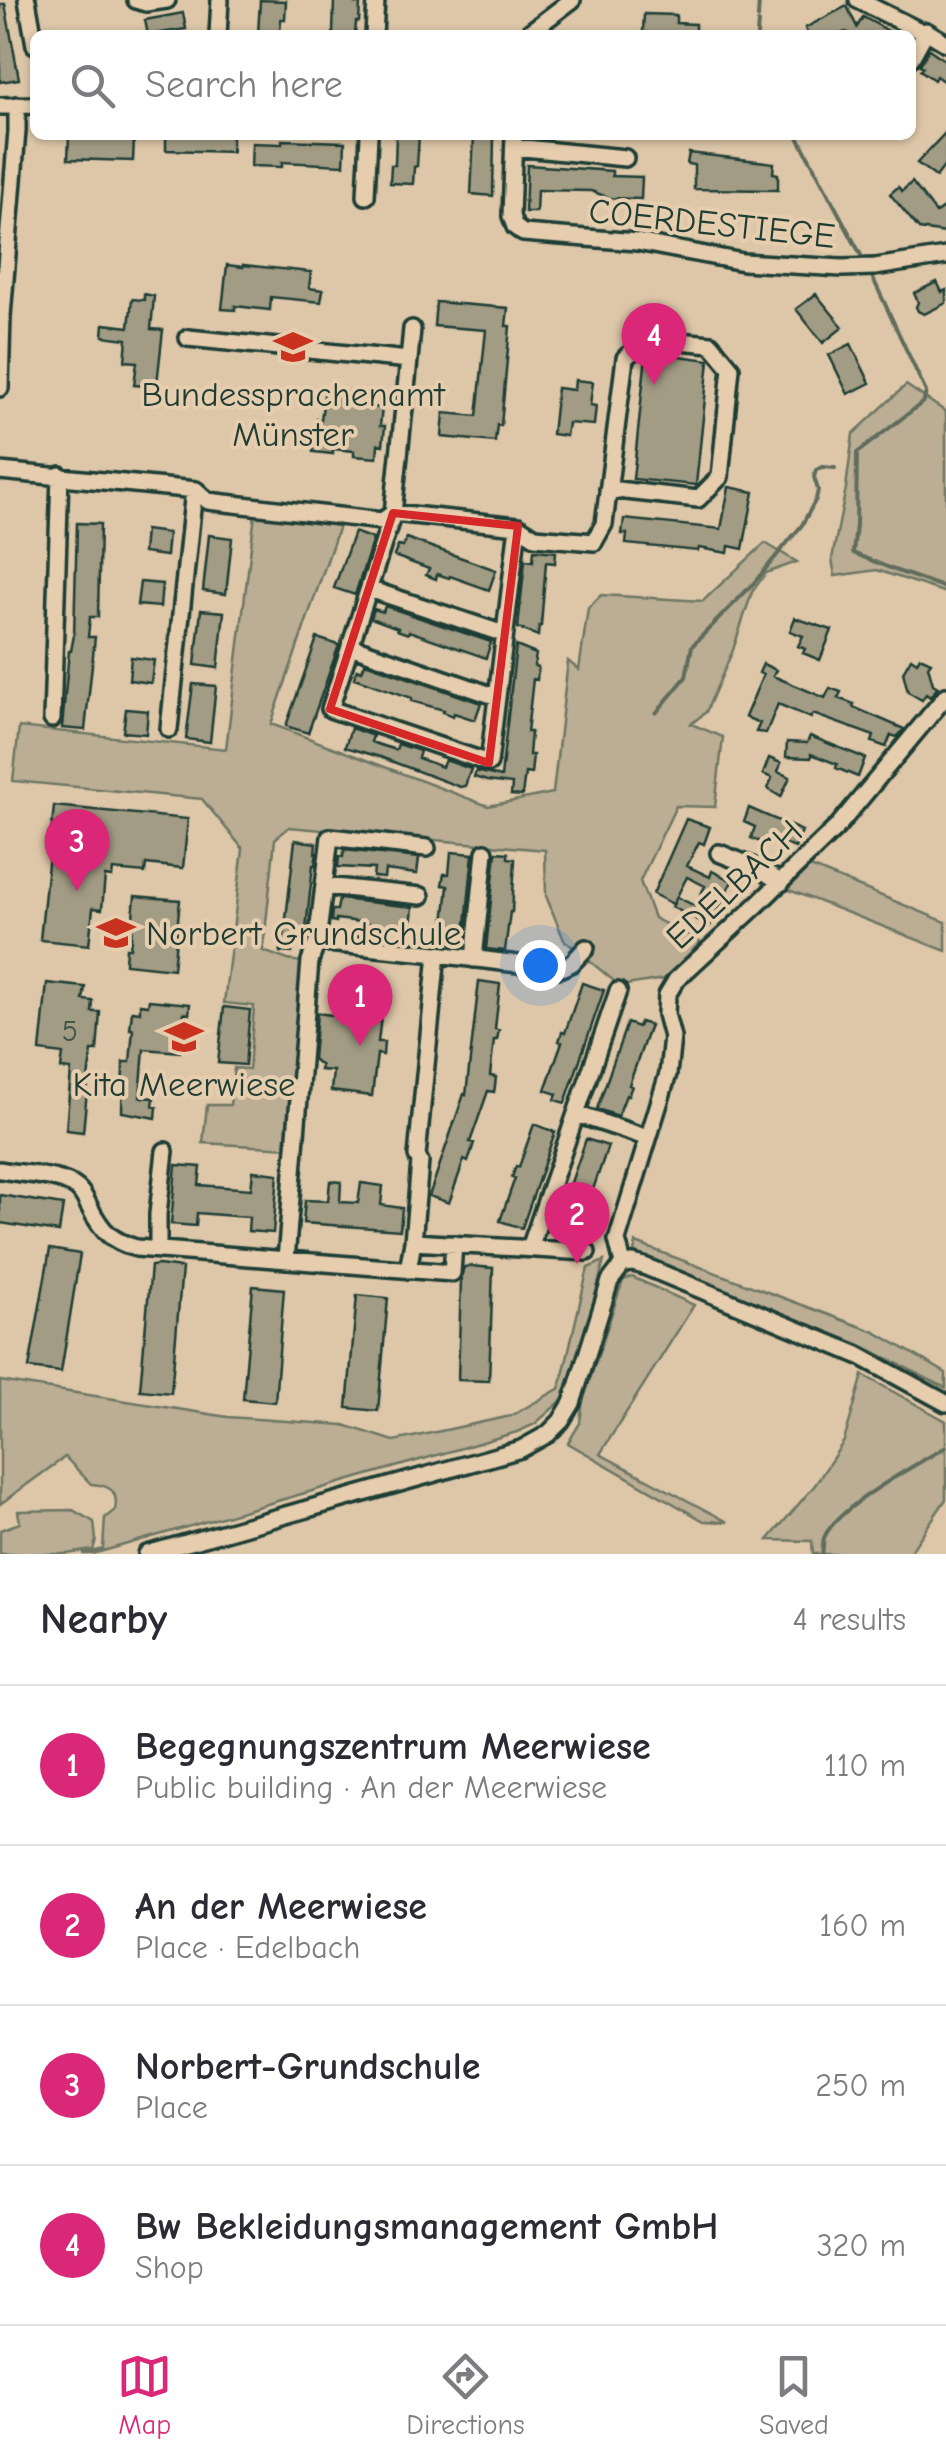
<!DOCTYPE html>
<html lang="en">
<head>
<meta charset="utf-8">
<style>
  :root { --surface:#fff; --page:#f7f7f7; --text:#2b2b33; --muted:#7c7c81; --line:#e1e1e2; --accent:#db2777 }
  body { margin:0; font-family:"Comic Neue",sans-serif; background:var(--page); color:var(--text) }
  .you { position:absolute; left:540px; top:965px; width:35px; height:35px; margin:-25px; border:8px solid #fff; border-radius:50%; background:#1a73e8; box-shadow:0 0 0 15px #1a73e833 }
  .badge { display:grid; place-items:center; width:65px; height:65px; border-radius:50%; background:var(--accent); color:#fff; font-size:32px; font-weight:700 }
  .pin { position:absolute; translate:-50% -82px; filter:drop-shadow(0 2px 5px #0008) }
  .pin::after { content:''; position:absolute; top:52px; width:35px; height:30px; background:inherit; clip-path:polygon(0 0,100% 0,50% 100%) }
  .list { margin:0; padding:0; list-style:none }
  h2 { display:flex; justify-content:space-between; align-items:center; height:130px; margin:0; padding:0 40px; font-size:42px }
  h2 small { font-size:32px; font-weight:400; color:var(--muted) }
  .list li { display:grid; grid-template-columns:65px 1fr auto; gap:30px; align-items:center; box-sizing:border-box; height:160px; padding:0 40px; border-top:2px solid var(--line) }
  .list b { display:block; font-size:38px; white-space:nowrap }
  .list p { margin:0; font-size:32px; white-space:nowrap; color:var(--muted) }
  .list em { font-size:32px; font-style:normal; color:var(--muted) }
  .icon { flex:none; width:55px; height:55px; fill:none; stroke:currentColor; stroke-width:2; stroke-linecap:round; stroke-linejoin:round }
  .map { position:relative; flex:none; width:946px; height:1554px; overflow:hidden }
  .search { position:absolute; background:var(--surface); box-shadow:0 2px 8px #0004; left:30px; right:30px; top:30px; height:110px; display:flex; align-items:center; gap:25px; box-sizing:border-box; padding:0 35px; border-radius:15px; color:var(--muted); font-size:38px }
  .sheet { height:770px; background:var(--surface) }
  nav { display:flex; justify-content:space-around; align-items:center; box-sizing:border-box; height:140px; border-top:2px solid var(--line); background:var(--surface); font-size:28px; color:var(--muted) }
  nav a { display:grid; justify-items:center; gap:5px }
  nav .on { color:var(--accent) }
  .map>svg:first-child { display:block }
  .green { fill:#bbae94; stroke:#6d7664; stroke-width:2.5 }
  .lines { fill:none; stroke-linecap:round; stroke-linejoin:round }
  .stream { stroke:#606c5c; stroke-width:4 }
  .building { fill:#a39c85; stroke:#1f3d34; stroke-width:2.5; fill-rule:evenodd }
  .minor-casing { stroke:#1f3d34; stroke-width:22 }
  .minor { stroke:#e6cdae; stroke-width:15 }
  .marked { fill:none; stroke:#d62828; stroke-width:8; stroke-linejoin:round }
  .labels { text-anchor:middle; stroke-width:8; stroke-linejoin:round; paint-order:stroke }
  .number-label { font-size:30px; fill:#405548 }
  .street-label { font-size:35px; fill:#1f3d34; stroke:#e6cdae }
  .poi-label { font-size:35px; fill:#1f3d34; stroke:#e6cdae }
</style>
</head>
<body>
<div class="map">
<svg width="946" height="1554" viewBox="0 0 946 1554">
  <rect width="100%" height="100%" fill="#dec7a9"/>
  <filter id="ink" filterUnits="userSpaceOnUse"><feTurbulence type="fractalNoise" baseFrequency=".01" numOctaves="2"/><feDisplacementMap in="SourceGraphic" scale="20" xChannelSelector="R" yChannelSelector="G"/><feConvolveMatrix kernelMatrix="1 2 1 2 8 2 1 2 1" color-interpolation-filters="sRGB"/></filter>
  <g filter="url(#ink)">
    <path class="green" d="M906 385 946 412V593L877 570 835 576 832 559 846 488 853 434Z
      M255 514 340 523 271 724 488 806 553 793 568 661 579 670 588 608 601 595 703 601 765 543 797 562 766 573 752 592 733 650 706 712 691 724 723 737 715 807 676 806 640 881 654 918 701 942 664 979 620 986 564 940 546 896 545 850 289 827 275 839 263 951 288 960 303 962 289 1148 203 1143 207 1105H230L234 1068 249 1069 254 1006 224 1003 243 849 202 799 13 781 19 727 226 749Z
      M808 866 946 922V951L784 888Z
      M636 1243 875 1332 946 1373V1388L861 1345 666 1269 634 1252Z
      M604 1261 570 1393 535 1424 517 1432 93 1554H83L103 1549 105 1518 115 1510C119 1491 109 1485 91 1484L65 1457 0 1504V1381L228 1417 344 1425 394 1441 511 1416 560 1388 588 1268Z
      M632 1277 694 1305 600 1454 728 1522 704 1521 568 1443 580 1423 583 1400 623 1280Z
      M863 1375 946 1421V1499L909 1554H813L812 1541 768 1540 815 1485 844 1441Z
      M73 1510 94 1522 96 1540 93 1550 67 1554H0V1530L20 1523 18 1511Z"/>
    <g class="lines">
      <path class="stream" d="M758 18 759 0
        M757 35 758 23
        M797 135 863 259
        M871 274 926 392 924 401 918 406 857 453 856 525 853 553 897 571 946 588
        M656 713 686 677 692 646 753 584 802 525 816 499 818 490 814 477 816 470 822 467 835 468
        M822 1554C823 1551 823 1541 824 1538 835 1508 917 1464 946 1447"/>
    </g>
    <path class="building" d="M260 0 286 1 285 19H281L280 35H258Z
      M334 0H356V4H360L359 22H356L355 35H333Z
      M0 4H5L19 79 0 82Z
      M847 6 857 27 863 17 896 35H853L846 32 836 35H808L805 28Z
      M183 13 186 29 148 35 145 20Z
      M644 14 676 15V23L695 24V35H646V32L643 31Z
      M929 49 946 61V83L936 76 934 80 920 70 923 67 920 65Z
      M946 132V164L936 177 917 163Z
      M166 135H232V152L166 150Z
      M396 135H419L417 166 414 167 413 184 390 183 391 165H395Z
      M474 135H494L493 196 471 194Z
      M69 136 134 139 133 161 68 159Z
      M282 140 345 142 344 165 282 162V167L251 166 252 143 282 144Z
      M689 153 774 163 773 173 778 174V190L694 189V165L687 164Z
      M527 165 612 171V176L642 177 641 199 610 198 591 191 537 190 536 212H525Z
      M912 182 936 213 946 206V233L919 229 890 194 898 187 902 191Z
      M227 265 243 267V265L311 272 309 288 323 290 321 302 271 297 270 310 235 306V310L222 309Z
      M937 282 942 292 946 290V303L924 314 918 311 916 307 918 302 914 293Z
      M144 294 154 296 151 329 163 330 156 393 146 392 147 386 134 385 137 362 125 361 127 339 103 336 104 324 129 327 132 299 144 300Z
      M816 294 843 327 823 343 796 309Z
      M436 302 508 308 506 326H510L501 426 497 425 495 442 442 437 444 413 477 416 486 330 434 326Z
      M851 344 870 383 848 394 829 355Z
      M649 352 709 360 696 485 633 479 646 355Z
      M575 380 593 382 590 405 596 406 594 425 568 423 566 436 552 434 557 388 574 390Z
      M325 389 348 392 347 405 382 408 380 426H385L383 445 378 444 377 458 354 456V451L333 449V454L313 452 317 419 321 420Z
      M729 487 754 492 743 549 729 546 728 553 699 548 698 551 626 544 627 534H622L624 519 721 529Z
      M77 523 100 524 98 617H90L88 637H95L85 730 62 728 69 651H71L74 635Z
      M145 530 168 533 166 556 143 553Z
      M354 532 373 539 355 595 334 588Z
      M209 535 232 538 226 594 203 591Z
      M406 538 496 570 489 590 450 576 449 578 437 574 436 579 426 575 429 569 394 556 398 546 403 547Z
      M534 550 556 552 555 563 546 562 541 626H539L538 636 518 628 525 560 533 561Z
      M140 582 162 584 160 607 137 605Z
      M385 606 491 642 486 658 409 631 408 634 397 630 398 628 371 618 374 609 383 612Z
      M201 610 224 612 218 668 195 665Z
      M795 618 832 630 820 660 803 653 805 649 798 646 803 636 790 631Z
      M317 638 339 645 308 733 286 726Z
      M516 646 536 654 534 666 538 667 537 680 533 679 527 732H531L529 755H533L531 774 525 773 522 796 511 795 512 784 487 781 474 777 476 771 501 777Z
      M131 657 154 660 151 683 129 680Z
      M920 657 931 662 928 666 933 684 938 687 930 697 926 694 922 700 908 692 903 672 911 658 917 662Z
      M365 663 481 703 475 720 454 713 453 716 443 712 444 710 411 701 412 698 354 678 357 669 362 671Z
      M763 664 776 670 773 676 825 698 830 688 841 692 838 698 854 704 853 707 904 729 897 737 891 735 886 747 872 742 874 736 813 714 811 718 778 704 766 733 756 732 760 723 745 717 763 675 759 673Z
      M193 684 216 686 210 742 186 739Z
      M126 709 148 711 146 734 123 732Z
      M351 728 373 736 371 742 383 746 396 750 398 744 420 751 418 758 442 767 445 760 471 769 465 786 460 787 380 757 345 747Z
      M810 736 865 758 858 777 836 768 837 764 811 754V758L786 757 787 742 807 743Z
      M769 758 781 763 778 772 790 777 781 797 768 789 772 778 763 774Z
      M54 806 188 819 183 868 146 864 145 873 113 870 112 877 105 876 102 909 93 908 89 945 40 940ZM77 835 103 837 100 863 74 860Z
      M749 808 802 831 795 848 767 837 765 844 751 838 755 827 744 822Z
      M686 819 710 827 704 844 699 842 687 866 710 877 712 871 732 881 710 926 672 907 677 897 695 906 705 886 687 877 673 904 653 894Z
      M295 840 316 843 315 853H317L315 865H313L305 938 293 937 292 953 280 952 282 936H284Z
      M344 850 419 858 417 874 385 870 384 878 373 877 374 869 338 867 339 856 343 857Z
      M451 852 473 854 464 944 442 942 448 886 442 885 443 879 444 874H449Z
      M496 852 508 853V858L515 859 512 912H510L505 951 486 949Z
      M135 896 180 900 173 969 125 964 126 948H130Z
      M339 899 413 907 411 927 368 925V923L336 919V922L331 921 332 910H337Z
      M479 981 500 984 495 1029 499 1030 497 1040H494L490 1076 496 1077 495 1086 494 1092 488 1091 470 1142 474 1143 468 1162 464 1160 449 1203 429 1196 464 1094 466 1095Z
      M47 983 85 987 83 1000 93 1001 92 1012H100L97 1051H92L89 1071 83 1132 66 1130 71 1070 61 1069 63 1054 40 1051Z
      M582 983 604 990 565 1103 555 1100 557 1094 545 1090 562 1042 559 1041 562 1032 565 1033Z
      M342 996 383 1000 378 1042H384L383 1055 377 1054 372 1096 331 1091 333 1071 320 1070 321 1066 313 1059 317 1013 339 1016Z
      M149 1000 190 1004 189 1014 184 1013 180 1052 144 1049 140 1097 154 1098 153 1106 157 1107 156 1118 122 1112 123 1062H130L133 1029H130L132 1011 140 1012V1004L148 1005Z
      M224 1007 250 1010 245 1065 218 1063Z
      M640 1022 650 1025 629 1085 632 1086 628 1096 626 1095 618 1116 597 1109 627 1023 638 1027Z
      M534 1124 555 1132 522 1228 500 1221 515 1178 512 1177 516 1166 519 1167Z
      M586 1139 608 1146 578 1233 556 1226Z
      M176 1165 201 1167 199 1185 251 1189 253 1171 278 1174 273 1233 248 1231 249 1217 234 1216 197 1213 196 1226 171 1224Z
      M330 1181 341 1182 340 1202 358 1203 361 1183 383 1186 381 1205 402 1208 400 1230 303 1223 305 1200 328 1201Z
      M0 1195 63 1205 59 1232 0 1223Z
      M50 1249 80 1254 61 1372 29 1368Z
      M159 1265 182 1268 171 1393 140 1390 151 1266Z
      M470 1266 493 1268 489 1381 458 1380 461 1279 464 1267Z
      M253 1286 284 1289 275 1402 243 1399Z
      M357 1295 388 1298 378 1411 347 1408Z"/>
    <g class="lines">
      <g class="minor-casing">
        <path id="minor" d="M27 0 35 45
          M136 0 146 3 167 0
          M858 0 924 33
          M218 35 220 0
          M374 35 376 0
          M526 35 572 0
          M911 58 926 31 946 43
          M0 106 35 105
          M514 135 511 216 515 227 523 233 637 242 743 262 842 268 875 267 946 256
          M514 147 625 158
          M366 196 369 135
          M188 338 409 360 393 513 330 709 489 763 518 526
          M409 360 412 329
          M0 388 2 316 17 131V105
          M0 471 196 490 208 501 382 521 393 513 518 526 535 537 594 542 604 524 625 358 648 338 711 344 731 368 720 477 698 499 608 489
          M369 589 504 634
          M350 646 497 697
          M52 719 60 475
          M169 729 194 490
          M427 848 330 837 317 942 437 954
          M719 853 762 870 781 883
          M325 886 421 896
          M474 959 485 852
          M576 1114 648 1138
          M0 1170C21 1174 61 1175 77 1188 84 1194 86 1201 90 1208 102 1231 111 1241 136 1248L452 1273 454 1244
          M413 1242 420 1162 417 1156 437 954 559 969 572 963 586 948
          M530 1248 618 991
          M158 1250V1214L165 1151
          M286 1260 310 961 317 942
          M623 1264 617 1240 668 1074 672 1037 666 1014 667 995 676 980 757 905 837 827 946 696
          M408 1270 413 1242 587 1252
          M147 1554 521 1449 548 1434 561 1421 572 1403 610 1281 623 1264 633 1263 644 1266 858 1355 946 1403"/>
      </g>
      <use href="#minor" class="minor"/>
    </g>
  </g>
  <path class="marked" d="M393 513 518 526 489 763 330 709Z"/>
  <defs>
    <g id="university-bare" transform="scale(3)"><path d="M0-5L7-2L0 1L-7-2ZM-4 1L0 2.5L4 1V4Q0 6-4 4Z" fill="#c8321e" stroke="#e6cdae" stroke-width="2.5" paint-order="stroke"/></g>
    <g id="school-bare" transform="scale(3)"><path d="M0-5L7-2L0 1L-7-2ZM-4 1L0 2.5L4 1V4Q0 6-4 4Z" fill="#c8321e" stroke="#e6cdae" stroke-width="2.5" paint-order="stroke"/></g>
  </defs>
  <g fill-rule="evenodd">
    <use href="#university-bare" x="293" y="347"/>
    <use href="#school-bare" x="116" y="933"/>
    <use href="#school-bare" x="184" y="1037"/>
  </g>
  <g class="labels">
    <g class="number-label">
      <text x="70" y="1041">5</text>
    </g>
    <g class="street-label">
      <text transform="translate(712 223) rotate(6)" y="12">COERDESTIEGE</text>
      <text transform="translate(734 884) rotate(-43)" y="12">EDELBACH</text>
    </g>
    <g class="poi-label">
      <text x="293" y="406">Bundessprachenamt<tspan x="293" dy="40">Münster</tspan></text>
      <text x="146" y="945" text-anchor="start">Norbert Grundschule</text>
      <text x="184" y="1096">Kita Meerwiese</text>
    </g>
  </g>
</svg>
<div class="you"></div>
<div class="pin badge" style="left:360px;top:1046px">1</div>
<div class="pin badge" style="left:577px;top:1264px">2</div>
<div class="pin badge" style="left:77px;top:891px">3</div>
<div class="pin badge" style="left:654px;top:385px">4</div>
<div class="search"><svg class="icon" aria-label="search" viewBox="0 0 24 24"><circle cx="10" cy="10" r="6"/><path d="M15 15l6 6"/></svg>Search here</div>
</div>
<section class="sheet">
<h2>Nearby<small>4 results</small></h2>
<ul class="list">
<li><span class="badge">1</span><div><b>Begegnungszentrum Meerwiese</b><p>Public building · An der Meerwiese</p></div><em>110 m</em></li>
<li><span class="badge">2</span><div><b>An der Meerwiese</b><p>Place · Edelbach</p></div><em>160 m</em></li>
<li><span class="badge">3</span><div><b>Norbert-Grundschule</b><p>Place</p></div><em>250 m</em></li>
<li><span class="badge">4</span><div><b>Bw Bekleidungsmanagement GmbH</b><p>Shop</p></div><em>320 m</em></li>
</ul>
</section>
<nav>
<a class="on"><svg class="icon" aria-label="map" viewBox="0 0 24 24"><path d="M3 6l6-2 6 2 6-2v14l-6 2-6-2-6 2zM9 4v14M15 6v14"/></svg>Map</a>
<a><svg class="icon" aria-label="directions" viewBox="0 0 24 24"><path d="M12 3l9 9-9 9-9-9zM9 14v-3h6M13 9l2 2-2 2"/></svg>Directions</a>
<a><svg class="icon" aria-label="saved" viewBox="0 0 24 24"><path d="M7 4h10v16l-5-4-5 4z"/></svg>Saved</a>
</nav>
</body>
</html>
